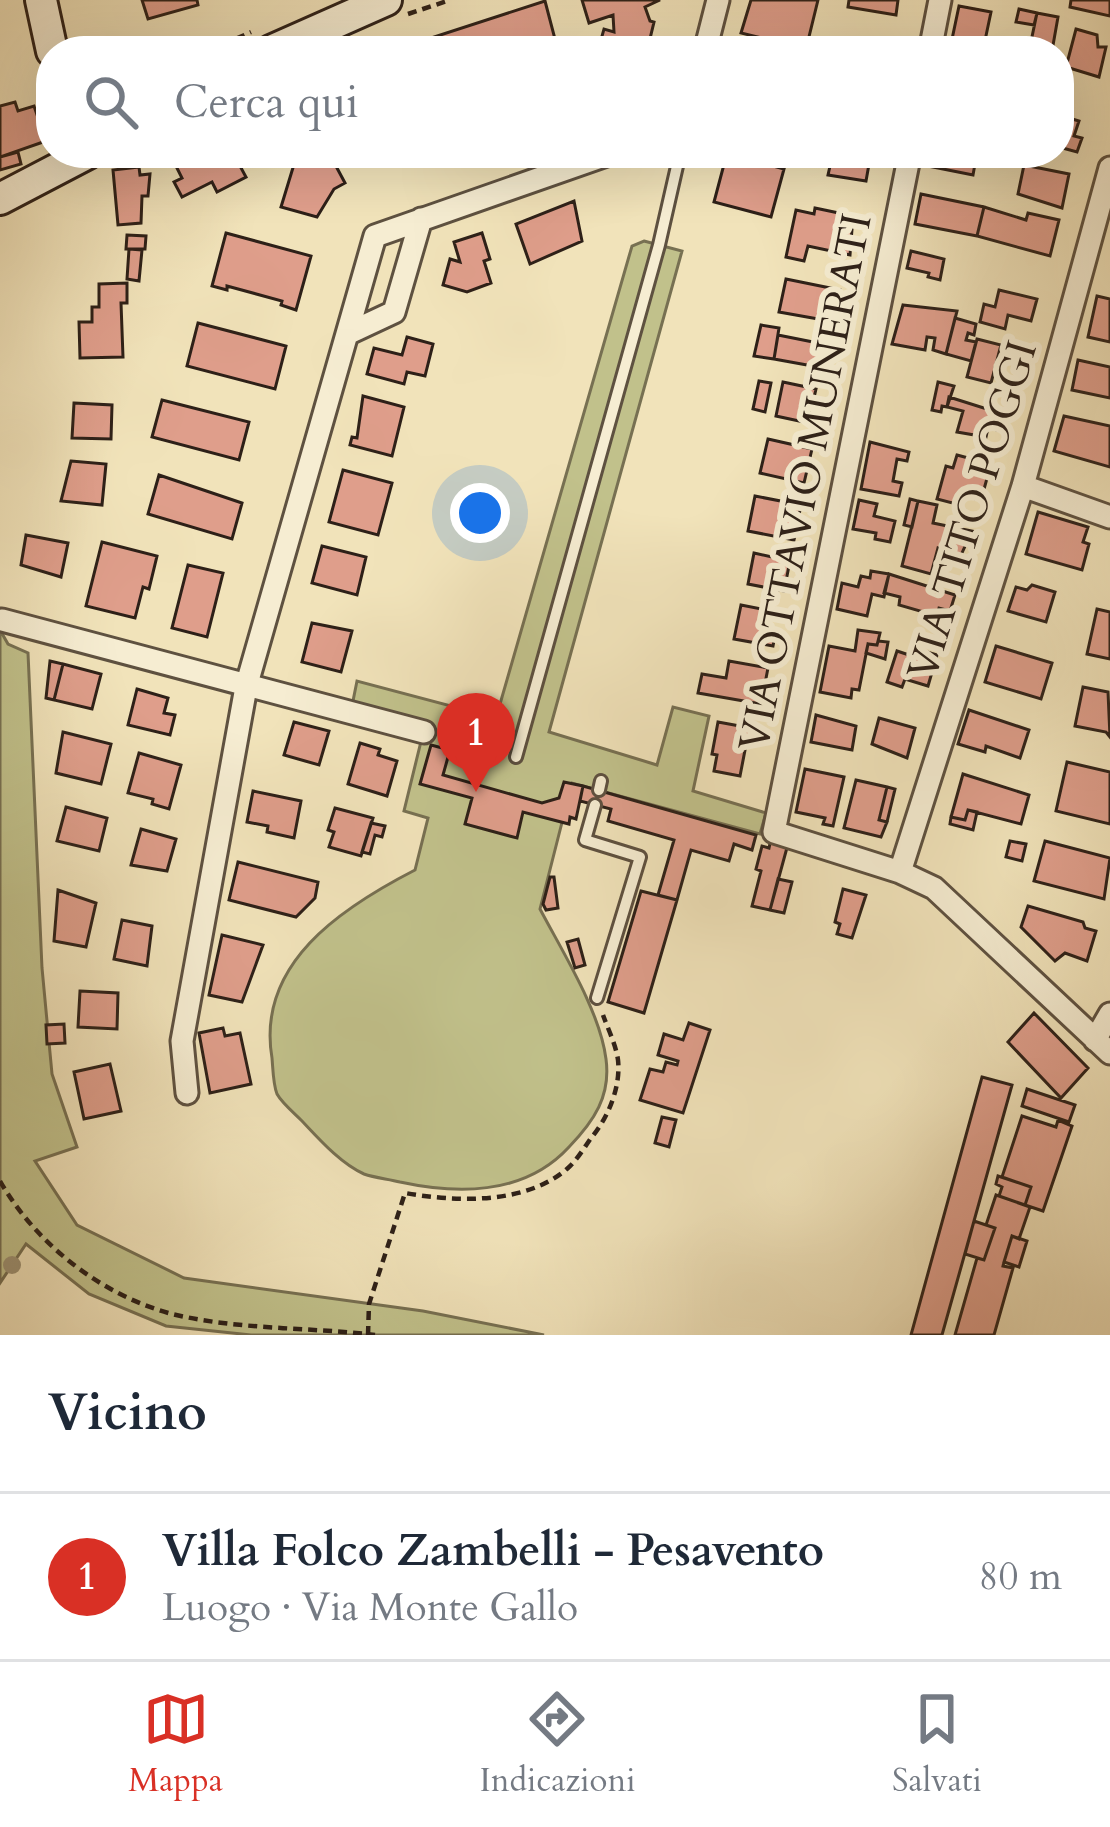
<!DOCTYPE html>
<html lang="it">
<head>
<meta charset="utf-8">
<style>
  :root { --surface:#fff; --page:#f2f2f3; --text:#1f2937; --muted:#747a83; --line:#e0e1e3; --accent:#d93025 }
  body { margin:0; font-family:Cardo,serif; background:var(--page); color:var(--text) }
  .you { position:absolute; left:480px; top:513px; width:42px; height:42px; margin:-30px; border:9px solid #fff; border-radius:50%; background:#1a73e8; box-shadow:0 0 0 18px #1a73e833 }
  .badge { display:grid; place-items:center; width:78px; height:78px; border-radius:50%; background:var(--accent); color:#fff; font-size:39px; font-weight:700 }
  .pin { position:absolute; translate:-50% -99px; filter:drop-shadow(0 3px 6px #0008) }
  .pin::after { content:''; position:absolute; top:63px; width:42px; height:36px; background:inherit; clip-path:polygon(0 0,100% 0,50% 100%) }
  .list { margin:0; padding:0; list-style:none }
  h2 { display:flex; justify-content:space-between; align-items:center; height:156px; margin:0; padding:0 48px; font-size:51px }
  h2 small { font-size:39px; font-weight:400; color:var(--muted) }
  .list li { display:grid; grid-template-columns:78px 1fr auto; gap:36px; align-items:center; box-sizing:border-box; height:168px; padding:0 48px; border-top:3px solid var(--line) }
  .list b { display:block; font-size:45px; white-space:nowrap }
  .list p { margin:0; font-size:39px; white-space:nowrap; color:var(--muted) }
  .list em { font-size:39px; font-style:normal; color:var(--muted) }
  .icon { flex:none; width:66px; height:66px; fill:none; stroke:currentColor; stroke-width:2; stroke-linecap:round; stroke-linejoin:round }
  .map { position:relative; flex:none; width:1110px; height:1335px; overflow:hidden }
  .search { position:absolute; background:var(--surface); box-shadow:0 12px 48px #0002; left:36px; right:36px; top:36px; height:132px; display:flex; align-items:center; gap:30px; box-sizing:border-box; padding:0 42px; border-radius:48px; color:var(--muted); font-size:45px }
  .sheet { height:324px; background:var(--surface) }
  nav { display:flex; justify-content:space-around; align-items:center; box-sizing:border-box; height:168px; border-top:3px solid var(--line); background:var(--surface); font-size:33px; color:var(--muted) }
  nav a { display:grid; justify-items:center; gap:6px }
  nav .on { color:var(--accent) }
  .map>svg:first-child { display:block }
  .green { fill:#c1c18b; stroke:#777052; stroke-width:3 }
  .building { fill:#df9e8b; stroke:#2d2018; stroke-width:3 }
  .lines { fill:none; stroke-linecap:round; stroke-linejoin:round }
  .lane-casing { stroke:#5e5140; stroke-width:16 }
  .street-casing { stroke:#5e5140; stroke-width:27 }
  .secondary-casing { stroke:#2d2018; stroke-width:36 }
  .path { stroke:#2d2018; stroke-width:4.5; stroke-dasharray:9 6; stroke-linecap:butt }
  .lane { stroke:#f6edd2; stroke-width:10 }
  .street { stroke:#f6edd2; stroke-width:21 }
  .secondary { stroke:#f6edd2; stroke-width:30 }
  .tree { fill:#9d9274 }
  .labels { text-anchor:middle; stroke-width:12; stroke-linejoin:round; paint-order:stroke }
  .street-label { font-size:42px; fill:#2d2018; stroke:#f6edd2 }
</style>
</head>
<body>
<div class="map">
<svg width="1110" height="1335" viewBox="0 0 1110 1335">
  <rect width="100%" height="100%" fill="#f1e3ba"/>
  <filter id="stains"><feTurbulence type="fractalNoise" baseFrequency=".00167" numOctaves="4"/><feColorMatrix values="0 0 0 0 .2 0 0 0 0 .09 0 0 0 0 .02 0 0 0 .5 -.17"/></filter>
  <radialGradient id="worn" r=".72"><stop offset=".6" stop-color="#630" stop-opacity="0"/><stop offset="1" stop-color="#630" stop-opacity=".3"/></radialGradient>
  <path class="green" d="M644 241 682 251 549 732 657 765 673 707 709 716 693 791 766 813 760 834 572 783 540 909C562 951 600 1011 606 1059 611 1096 594 1121 569 1147 525 1195 460 1195 400 1182 389 1179 375 1178 364 1174 341 1164 319 1139 302 1121 294 1113 282 1103 277 1094 273 1084 273 1069 272 1058 256 964 341 908 415 870L428 818 404 811 425 725 352 706 357 681 496 718 632 246Z
    M0 630 8 644 28 653 42 968 52 1074 77 1147 35 1161 77 1225 184 1278 423 1311 544 1335H251L166 1326 89 1294 26 1244 0 1283Z"/>
  <path class="building" d="M142 0H197L198 5 148 19Z
    M582 0H660L645 7 650 21 654 22 647 51 600 43 604 29 614 32 613 15 589 23Z
    M818 0 806 49 741 33 751 0Z
    M849 0H898L896 15 848 7Z
    M1071 0H1110V16L1070 7Z
    M545 1 555 39 525 51H402L400 48Z
    M959 6 991 12 983 50 951 44Z
    M1019 9 1037 13 1034 25 1016 22Z
    M1037 13 1058 17 1052 51H1029Z
    M1076 29 1097 35 1098 47H1106L1099 77 1066 67Z
    M856 41 891 48V51H854Z
    M15 102 18 111 34 106 46 141 0 157V106Z
    M1059 115 1079 121 1074 136 1082 138 1077 152 1059 147Z
    M18 152 21 164 0 170V157Z
    M181 153H242L247 163 240 166 246 177 217 192 212 182 182 197 174 182 182 178 172 158Z
    M310 153H329L345 183 334 189 317 217 281 207 295 161Z
    M727 153 784 169 771 217 714 202Z
    M833 153H871L866 181 828 175Z
    M930 153H977L973 175 928 166Z
    M1024 165 1069 174 1062 208 1018 194Z
    M139 167 140 175 150 174 148 196H142L141 223 118 225 113 170Z
    M921 194 984 207 977 236 915 224Z
    M574 201 582 241 530 264 516 224Z
    M984 207 1026 220 1028 213 1059 220 1050 256 977 236Z
    M815 208 853 216 850 255 808 246 804 261 786 257 796 210 814 214Z
    M226 233 311 256 296 310 281 305 282 301 227 286V290L212 286Z
    M482 233 490 259 484 261 491 283 467 292 443 285 450 259 460 262 454 242Z
    M127 235 146 236 145 249H126Z
    M129 249 142 250 139 281 127 279Z
    M911 251 944 259 940 280 928 277 929 273 907 268Z
    M786 279 840 290 835 322 779 312Z
    M127 283V303H121L123 357 80 358 79 322H92V307H99V284Z
    M999 290 1037 299 1031 321 1008 315 1005 329 980 322 984 304 995 307Z
    M1097 296 1110 299V342L1088 337Z
    M903 305 957 311 946 354 933 350 935 338 927 337 925 350 892 344Z
    M955 318 976 324 974 335 968 333 966 340 976 342 971 361 946 354Z
    M198 323 286 346 275 389 187 366Z
    M761 325 779 328 774 359 754 356Z
    M778 335 833 346 829 369 774 359Z
    M407 337 433 344 425 376 407 372 404 384 367 374 374 348 402 355Z
    M977 339 1001 345 991 383 967 377Z
    M1078 360 1110 367V398L1072 390Z
    M759 381 771 383 765 412 753 409Z
    M783 382 816 389 811 411H816L813 424 776 416Z
    M938 382 954 386 947 407 942 406 941 412 932 410Z
    M363 396 404 407 392 456 350 445 352 437 357 438Z
    M949 397 1006 415 1002 431 988 428 986 437 957 432 963 411 947 407Z
    M162 400 249 422 239 460 152 437Z
    M74 403 112 405 111 439 72 438Z
    M1064 416 1110 426V467L1054 451Z
    M768 439 812 449 804 483 760 473Z
    M870 442 909 452 907 461 897 459 893 481 902 483 899 496 861 489Z
    M957 455 991 464 981 500 962 496 960 505 937 499 946 466 953 468Z
    M71 461 106 464 102 505 61 501Z
    M343 470 392 483 378 535 329 522Z
    M159 475 242 503 232 539 148 514Z
    M755 496 801 505 794 540 748 531Z
    M910 499 918 501 912 527 904 525Z
    M859 500 877 504 874 516 895 521 890 542 875 539 876 533 853 529Z
    M918 501 937 505 933 523 972 531 961 555 938 548 931 574 902 566Z
    M1038 512 1088 527 1083 542 1089 544 1082 570 1026 554Z
    M26 535 68 543 61 577 21 565Z
    M102 542 157 556 149 589 143 587 135 618 86 606Z
    M322 546 366 557 357 595 312 583Z
    M754 553 790 561 784 591 748 584Z
    M188 565 223 573 207 637 172 628Z
    M871 571 889 574 884 597 872 594 867 616 837 609 842 583 858 587 861 576 870 578Z
    M889 574 955 595 950 611 939 608 937 616 899 605 900 597 884 593Z
    M1032 585 1055 592 1046 622 1008 611 1016 587 1027 590Z
    M741 605 772 611 769 628 776 630 773 646 734 639Z
    M1097 609 1110 612V659L1087 654Z
    M312 623 352 631 341 672 302 662Z
    M858 630 880 633 877 645 868 644 859 690 852 689 851 698 820 692 829 646 855 651Z
    M878 641 888 642 885 659 866 653 868 644 877 645Z
    M996 646 1052 663 1041 699 985 682Z
    M911 647 937 655 928 686 905 679 902 687 887 682 897 651 909 655Z
    M50 661 63 664 54 700 46 698Z
    M729 661 768 668 761 704 698 693 702 674 726 678Z
    M63 664 101 674 92 709 54 700Z
    M1083 687 1108 692 1110 737 1106 732 1075 726Z
    M137 689 168 698 164 713 175 715 170 735 128 725Z
    M969 710 1029 730 1020 758 986 746 985 752 958 744Z
    M816 715 856 726 852 750 811 742Z
    M879 718 915 728 907 758 872 744Z
    M294 722 329 731 319 765 284 755Z
    M718 722 756 729 753 746 746 745 740 776 714 771 717 755 712 754Z
    M63 732 111 744 101 784 56 773Z
    M360 743 380 749 378 755 397 761 387 796 348 784Z
    M431 745 450 750 443 775 542 803 559 798 564 782 583 786 576 819 570 817 569 824 523 812 517 838 465 824 472 798 420 784Z
    M139 753 181 765 169 809 152 804 153 799 128 793Z
    M1067 762 1110 772V824L1056 811Z
    M805 769 844 777 833 826 823 824 825 818 796 812Z
    M963 774 1029 795 1021 824 968 810 965 820 951 817Z
    M856 780 887 787 879 820 887 822 881 837 844 828Z
    M583 786 756 835 752 850 734 844 729 861 691 850 677 900 658 895 674 840 608 821 611 809 580 801Z
    M887 787 895 789 887 822 879 820Z
    M253 791 301 801 294 838 267 832 268 826 247 822Z
    M66 807 107 818 99 851 57 841Z
    M335 808 373 818 361 856 329 847 334 832 328 830Z
    M968 810 977 812 973 830 950 824 951 817 965 820Z
    M371 823 385 826 382 837 375 835 370 854 362 852Z
    M141 829 176 839 167 871 131 865Z
    M771 839 788 844 770 910 752 906 761 871 756 869 762 846 769 848Z
    M1010 841 1026 844 1022 861 1006 857Z
    M1045 841 1110 858 1104 899 1034 881Z
    M238 862 318 882 315 898 296 917 229 900Z
    M550 877H554L558 908 546 910 543 904Z
    M778 879 792 882 784 913 770 910Z
    M843 889 866 895 852 938 837 934 840 924 835 922Z
    M58 890 96 903 86 947 54 941Z
    M641 891 677 900 644 1013 608 1002Z
    M1028 906 1083 922 1085 928 1096 931 1087 961 1065 953 1055 961 1021 927Z
    M122 920 152 926 147 966 114 959Z
    M222 935 263 945 242 1002 209 995Z
    M578 939 585 965 575 968 567 942Z
    M80 991 118 993 117 1029 78 1027Z
    M1034 1013 1088 1068 1061 1098 1008 1042Z
    M689 1023 710 1030 683 1113 640 1100 650 1069 663 1072 666 1062 677 1065 678 1061 658 1055 664 1034 683 1040Z
    M64 1024 65 1043 47 1044 46 1025Z
    M223 1028 225 1036 240 1033 251 1084 210 1093 199 1033Z
    M110 1064 121 1111 84 1119 74 1072Z
    M982 1077 1012 1085 974 1221 942 1335H911Z
    M1027 1089 1075 1105 1069 1122 1022 1106Z
    M1022 1116 1056 1127 1058 1120 1072 1126 1043 1211 1025 1205 1031 1187 1002 1177Z
    M662 1117 676 1120 669 1147 655 1143Z
    M998 1176 1031 1187 1025 1205 999 1196 1002 1187 996 1184Z
    M996 1195 1030 1207 1019 1239 1012 1236 1004 1262 1003 1266 1013 1268 994 1335H955L977 1258 984 1260 995 1228 986 1225Z
    M974 1221 995 1228 984 1260 965 1254Z
    M1012 1236 1027 1241 1019 1267 1004 1262Z"/>
  <g class="lines">
    <g class="lane-casing">
      <path id="lane" d="M516 757 659 245 680 153
        M599 790 601 781
        M595 805 585 840 640 857 597 998"/>
    </g>
    <g class="street-casing">
      <path id="street" d="M705 51 718 0
        M930 51 940 0
        M910 153 774 832 900 872 934 888 1110 1053
        M347 334 394 312 421 219
        M1023 486 1110 517
        M2 620 424 732
        M900 872 1023 486 1110 168
        M1095 1040 1110 1014
        M187 1093 182 1041 246 687 375 236 612 153"/>
    </g>
    <g class="secondary-casing">
      <path id="secondary" d="M41 0 52 51
        M271 51 386 0
        M0 199 88 153"/>
    </g>
    <path class="path" d="M408 14 450 0
      M209 51 251 32
      M50 145 44 103 51 101
      M0 1181C36 1244 101 1295 172 1314 238 1330 308 1327 375 1335
      M368 1335 369 1304 405 1193C456 1202 526 1205 568 1168 577 1160 584 1148 591 1138 608 1118 621 1087 618 1060 616 1045 608 1029 603 1015"/>
    <use href="#lane" class="lane"/>
    <use href="#street" class="street"/>
    <use href="#secondary" class="secondary"/>
  </g>
  <circle class="tree" cx="12" cy="1265" r="9"/>
  <g class="labels">
    <g class="street-label">
      <text transform="translate(804 482) rotate(-79)" y="15">VIA OTTAVIO MUNERATI</text>
      <text transform="translate(971 510) rotate(-73)" y="15">VIA TITO POGGI</text>
    </g>
  </g>
  <rect width="100%" height="100%" filter="url(#stains)"/>
  <rect width="100%" height="100%" fill="url(#worn)"/>
</svg>
<div class="you"></div>
<div class="pin badge" style="left:476px;top:792px">1</div>
<div class="search"><svg class="icon" aria-label="search" viewBox="0 0 24 24"><circle cx="10" cy="10" r="6"/><path d="M15 15l6 6"/></svg>Cerca qui</div>
</div>
<section class="sheet">
<h2>Vicino<small></small></h2>
<ul class="list">
<li><span class="badge">1</span><div><b>Villa Folco Zambelli - Pesavento</b><p>Luogo · Via Monte Gallo</p></div><em>80 m</em></li>
</ul>
</section>
<nav>
<a class="on"><svg class="icon" aria-label="map" viewBox="0 0 24 24"><path d="M3 6l6-2 6 2 6-2v14l-6 2-6-2-6 2zM9 4v14M15 6v14"/></svg>Mappa</a>
<a><svg class="icon" aria-label="directions" viewBox="0 0 24 24"><path d="M12 3l9 9-9 9-9-9zM9 14v-3h6M13 9l2 2-2 2"/></svg>Indicazioni</a>
<a><svg class="icon" aria-label="saved" viewBox="0 0 24 24"><path d="M7 4h10v16l-5-4-5 4z"/></svg>Salvati</a>
</nav>
</body>
</html>
